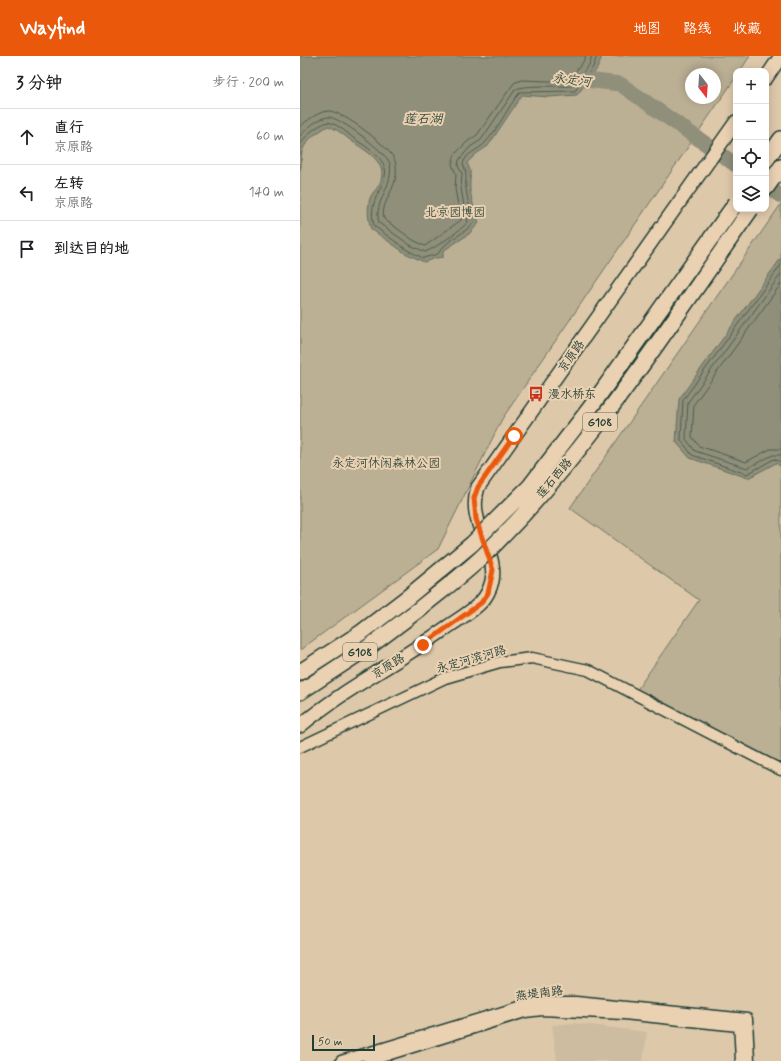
<!DOCTYPE html>
<html lang="zh">
<head>
<meta charset="utf-8">
<style>
  :root { --surface:#fff; --page:#f6f6f6; --text:#202124; --muted:#757577; --line:#e0e0e0; --accent:#ea580c }
  body { margin:0; font-family:Mynerve,"LXGW WenKai TC",sans-serif; background:var(--page); color:var(--text) }
  .controls { position:absolute; right:12px; top:12px; display:grid; overflow:hidden; border-radius:8px; box-shadow:0 2px 10px #0003 }
  .controls button { width:36px; height:36px; display:grid; place-items:center; padding:0; border:0; border-bottom:1px solid var(--line); background:var(--surface); color:var(--text); font:20px sans-serif }
  .compass { position:absolute; left:385px; top:12px; width:36px; height:36px; border-radius:50%; background:var(--surface); box-shadow:0 2px 10px #0003; rotate:163deg }
  .scale { position:absolute; left:12px; bottom:10px; width:63px; box-sizing:border-box; padding-left:4px; border:2px solid #1f3d34; border-top:0; font-size:11px; line-height:14px; white-space:nowrap; color:#1f3d34; -webkit-text-stroke:3px #ead1b2; paint-order:stroke }
  .stop { position:absolute; width:12px; height:12px; margin:-9px; border:3px solid #ea580c; border-radius:50%; background:#fff }
  .stop.end { background:#ea580c; border-color:#fff; box-shadow:0 1px 4px #0008 }
  .list { margin:0; padding:0; list-style:none }
  h2 { display:flex; justify-content:space-between; align-items:center; height:52px; margin:0; padding:0 16px; font-size:17px }
  h2 small { font-size:13px; font-weight:400; color:var(--muted) }
  .list li { display:grid; grid-template-columns:26px 1fr auto; gap:12px; align-items:center; box-sizing:border-box; height:56px; padding:0 16px; border-top:1px solid var(--line) }
  .list b { display:block; font-size:15px; white-space:nowrap }
  .list p { margin:0; font-size:13px; white-space:nowrap; color:var(--muted) }
  .list em { font-size:13px; font-style:normal; color:var(--muted) }
  .icon { flex:none; width:22px; height:22px; fill:none; stroke:currentColor; stroke-width:2; stroke-linecap:round; stroke-linejoin:round }
  .map { position:relative; flex:none; width:481px; height:1005px; overflow:hidden }
  header { display:flex; align-items:center; gap:24px; box-sizing:border-box; height:56px; padding:0 20px; background:var(--accent); color:#fff }
  header strong { font-size:19px }
  nav { display:flex; gap:22px; margin-inline-start:auto; font-size:14px }
  main { display:flex }
  aside { flex:1; background:var(--surface) }
  .map>svg:first-child { display:block }
  .built { fill:#cdbca0 }
  .green { fill:#bbaf94; stroke:#6d7664; fill-rule:evenodd }
  .water { fill:#8f8f7a; stroke:#626e5e }
  .lines { fill:none; stroke-linecap:round; stroke-linejoin:round }
  .shore { stroke:#4c5e50; stroke-width:1 }
  .river { stroke:#8f8f7a; stroke-width:15 }
  .minor-casing { stroke:#1f3d34; stroke-width:13 }
  .major-casing { stroke:#1f3d34; stroke-width:16 }
  .highway-casing { stroke:#1f3d34; stroke-width:18 }
  .minor { stroke:#ead1b2; stroke-width:10 }
  .major { stroke:#ead1b2; stroke-width:13 }
  .highway { stroke:#ead1b2; stroke-width:15 }
  .highway-bridge-casing { stroke:#1f3d34; stroke-width:18; stroke-linecap:butt }
  .highway-bridge { stroke:#ead1b2; stroke-width:15 }
  .route { stroke:#ea580c; stroke-width:5 }
  .labels { text-anchor:middle; stroke-width:4; stroke-linejoin:round; paint-order:stroke }
  .shield { fill:#ead1b2; stroke:#5c695a; stroke-width:1 }
  .shield-label { font-size:11px; font-weight:bold; fill:#1f3d34 }
  .park-label { font-size:12px; fill:#2f483e; stroke:#ead1b2 }
  .street-label { font-size:12px; fill:#1f3d34; stroke:#ead1b2 }
  .poi-label { font-size:12px; fill:#1f3d34; stroke:#ead1b2; text-anchor:start }
  .water-label { font-size:13px; font-style:italic; fill:#30493e; stroke:#ead1b2 }
</style>
</head>
<body>
<header>
<strong>Wayfind</strong>
<nav><a>地图</a><a>路线</a><a>收藏</a></nav>
</header>
<main>
<aside>
<h2>3 分钟<small>步行 · 200 m</small></h2>
<ul class="list">
<li><svg class="icon" aria-label="ahead" viewBox="0 0 24 24"><path d="M12 20V5M6 11l6-6 6 6"/></svg><div><b>直行</b><p>京原路</p></div><em>60 m</em></li>
<li><svg class="icon" aria-label="left" viewBox="0 0 24 24"><path d="M17 20v-9H6M10 6l-5 5 5 5"/></svg><div><b>左转</b><p>京原路</p></div><em>140 m</em></li>
<li><svg class="icon" aria-label="arrive" viewBox="0 0 24 24"><path d="M6 21V4h12l-3 4 3 4H6"/></svg><div><b>到达目的地</b></div></li>
</ul>
</aside>
<div class="map">
<svg width="481" height="1005" viewBox="0 0 481 1005">
  <rect width="100%" height="100%" fill="#dec8aa"/>
  <filter id="ink" filterUnits="userSpaceOnUse"><feTurbulence type="fractalNoise" baseFrequency=".025" numOctaves="2"/><feDisplacementMap in="SourceGraphic" scale="8" xChannelSelector="R" yChannelSelector="G"/><feConvolveMatrix kernelMatrix="1 2 1 2 8 2 1 2 1" color-interpolation-filters="sRGB"/></filter>
  <g filter="url(#ink)">
    <path class="built" d="M274 967 347 976 343 1005H257L252 969Z"/>
    <path class="green" d="M0 0H450L440 15H436V21L202 363 138 493 0 594ZM391 18H415V42H391Z
      M481 148V708L336 635 399 544 270 452Z"/>
    <path class="water" d="M0 0H302L297 13 277 39 249 41 222 39 188 90 176 98 167 107C173 118 169 123 170 134 172 146 175 156 179 167L169 178 143 195V201L136 202 124 206 105 197 71 173C68 163 67 153 70 142 72 137 76 134 79 129 89 109 71 98 56 88 46 82 40 74 28 70 15 78 3 85 1 101 1 105 2 110 0 114Z
      M481 202V411L476 407 448 422 390 402 376 386 379 343Z"/>
    <g class="lines">
      <path class="shore" d="M0 71C6 65 19 55 29 55 42 55 92 92 95 105 102 131 79 144 84 163L113 184 125 190 161 164 155 133 156 118 152 108 155 98 167 86 177 79 214 27 221 24 249 25 269 24 283 6 286 0
        M0 80C6 73 18 62 28 61 38 60 88 97 90 108 94 131 73 145 79 167L110 189 125 196C134 193 161 174 168 166L164 150 161 132 162 117 158 110 159 104 170 91 181 84 215 34C221 28 260 31 272 30L289 9 292 0
        M0 91C4 79 16 70 28 66 41 69 48 79 59 86 115 121 63 129 74 170L107 194 123 202 138 198C145 184 164 179 174 166 172 155 167 145 166 133 165 122 168 119 163 108 165 97 179 94 185 87 199 72 207 52 220 36L275 35 293 11 297 0
        M481 209 383 344 381 384 392 399 447 418 474 403 481 406
        M481 218 388 346 386 383 395 395 447 412 473 399H481
        M481 228 394 348 392 381 399 390 446 406 470 393H481"/>
      <path class="river" d="M269 22 320 28 436 109
        M466 130 481 140"/>
      <g class="minor-casing">
        <path id="minor" d="M0 691 145 622 200 606 232 602 288 614 481 714
          M439 965 441 1005
          M41 1005 226 949 249 946H276L447 963 449 1005
          M68 1005 225 956 242 954 324 958 448 971"/>
      </g>
      <g class="major-casing">
        <path id="major" d="M466 22 481 0
          M0 670C45 632 99 606 146 572 157 564 172 556 181 546 186 541 190 533 192 525 198 493 166 467 178 431L436 66"/>
      </g>
      <g class="highway-casing">
        <path id="highway" d="M466 104 481 83
          M466 132 481 111
          M0 616 62 576 108 541
          M0 636 70 590 118 554"/>
      </g>
      <use href="#minor" class="minor"/>
      <use href="#major" class="major"/>
      <use href="#highway" class="highway"/>
      <g class="highway-bridge-casing">
        <path id="highway-bridge" d="M108 541 172 488 230 430 290 352 436 147
          M118 554C140 536 163 519 183 500 288 398 367 272 451 153"/>
      </g>
      <use href="#highway-bridge" class="highway-bridge"/>
    </g>
  </g>
  <g class="lines" filter="url(#ink)">
    <path class="route" d="M123 589 181 547 188 537 193 514 176 463 174 442 178 431 214 380"/>
  </g>
  <defs>
    <g id="bus-bare" transform="scale(1.2)"><path d="M-5-6H5V4H4V6H2V4H-2V6H-4V4H-5ZM-3.5-4V0h7V-4ZM-3.5 1.2v1.5H-2V1.2ZM2 1.2v1.5H3.5V1.2Z" fill="#c8321e" stroke="#ead1b2" stroke-width="2.5" paint-order="stroke"/></g>
  </defs>
  <g fill-rule="evenodd">
    <use href="#bus-bare" x="236" y="338"/>
  </g>
  <g class="labels">
    <g class="shield">
      <rect x="283" y="357" width="34" height="18" rx="3"/>
      <rect x="43" y="587" width="34" height="18" rx="3"/>
    </g>
    <g class="shield-label">
      <text x="300" y="370">G108</text>
      <text x="60" y="600">G108</text>
    </g>
    <g class="park-label">
      <text x="155" y="160">北京园博园</text>
      <text x="86" y="411">永定河休闲森林公园</text>
    </g>
    <g class="street-label">
      <text transform="translate(271 300) rotate(-55)" y="4">京原路</text>
      <text transform="translate(254 422) rotate(-50)" y="4">莲石西路</text>
      <text transform="translate(171 603) rotate(-16)" y="4">永定河滨河路</text>
      <text transform="translate(88 610) rotate(-32)" y="4">京原路</text>
      <text transform="translate(239 937) rotate(-7)" y="4">燕堤南路</text>
    </g>
    <g class="poi-label">
      <text x="248" y="342">漫水桥东</text>
    </g>
    <g class="water-label">
      <text transform="translate(272 23) rotate(7)" y="5">永定河</text>
      <text x="123" y="67">莲石湖</text>
    </g>
  </g>
</svg>
<div class="controls">
<button>+</button>
<button>−</button>
<button><svg class="icon" aria-label="locate" viewBox="0 0 24 24"><circle cx="12" cy="12" r="6"/><path d="M12 2v4M12 18v4M2 12h4M18 12h4"/></svg></button>
<button><svg class="icon" aria-label="layers" viewBox="0 0 24 24"><path d="M12 4l9 5-9 5-9-5zM3 14l9 5 9-5"/></svg></button>
</div>
<svg class="compass" viewBox="-18 -18 36 36"><path d="M0-13l5 13h-10z" fill="#e53935"/><path d="M0 13l5-13h-10z" fill="#757577"/></svg>
<div class="scale">50 m</div>
<div class="stop" style="left:214px;top:380px"></div>
<div class="stop end" style="left:123px;top:589px"></div>
</div>
</main>
</body>
</html>
